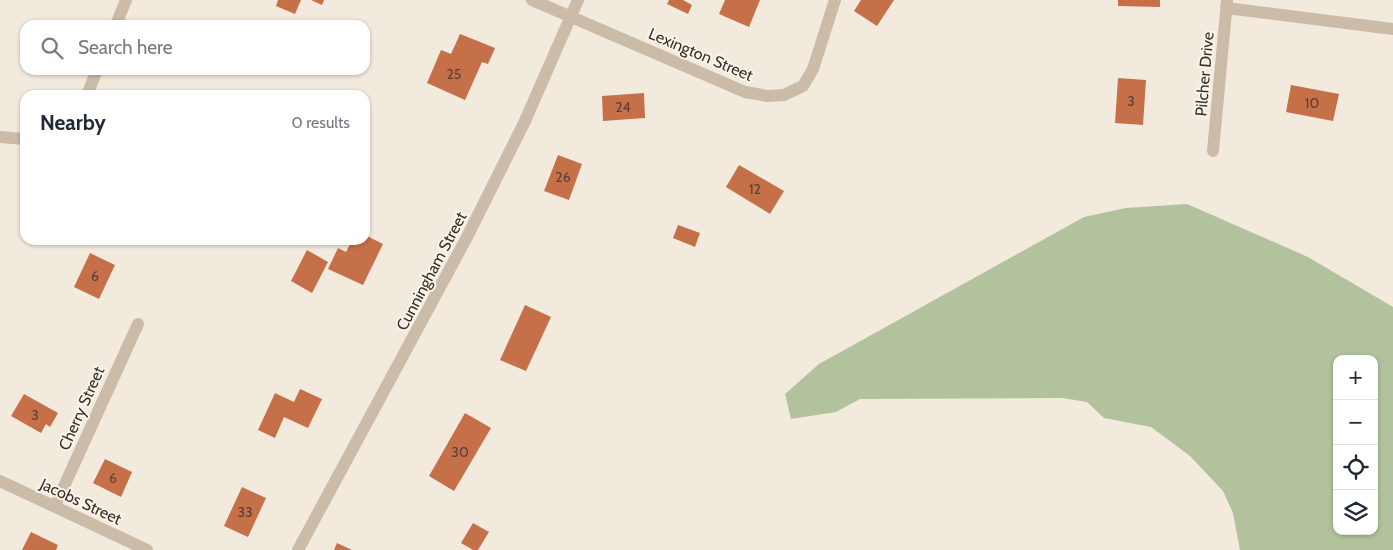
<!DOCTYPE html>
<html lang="en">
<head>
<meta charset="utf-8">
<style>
  :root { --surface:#fff; --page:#f2f2f3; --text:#1f2937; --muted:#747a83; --line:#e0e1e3 }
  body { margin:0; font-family:Cabin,sans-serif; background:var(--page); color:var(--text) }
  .controls { position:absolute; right:15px; bottom:15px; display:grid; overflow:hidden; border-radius:10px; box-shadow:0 1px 4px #0004 }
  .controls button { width:45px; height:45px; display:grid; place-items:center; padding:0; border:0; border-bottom:1px solid var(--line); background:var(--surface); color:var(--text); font:25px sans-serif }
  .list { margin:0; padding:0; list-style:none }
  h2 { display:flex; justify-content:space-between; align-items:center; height:65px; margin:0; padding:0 20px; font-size:21px }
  h2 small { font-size:16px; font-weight:400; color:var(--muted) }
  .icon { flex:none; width:28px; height:28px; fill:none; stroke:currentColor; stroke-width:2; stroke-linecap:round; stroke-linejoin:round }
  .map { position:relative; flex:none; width:1393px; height:550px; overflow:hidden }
  .search { position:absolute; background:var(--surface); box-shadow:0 1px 4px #0004; left:20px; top:20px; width:350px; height:55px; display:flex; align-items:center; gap:12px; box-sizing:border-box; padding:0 18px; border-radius:15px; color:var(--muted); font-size:19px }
  .panel { position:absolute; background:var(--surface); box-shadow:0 1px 4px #0004; left:20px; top:90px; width:350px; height:155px; border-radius:15px }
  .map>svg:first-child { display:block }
  .green { fill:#b2c29d; fill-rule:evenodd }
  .building { fill:#c57048 }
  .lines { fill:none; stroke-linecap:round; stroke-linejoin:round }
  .street { stroke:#cbbba9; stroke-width:12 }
  .labels { text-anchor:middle; stroke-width:4; stroke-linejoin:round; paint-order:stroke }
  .number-label { font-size:14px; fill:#5b3f31 }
  .street-label { font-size:16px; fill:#382f29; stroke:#faf4ea }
</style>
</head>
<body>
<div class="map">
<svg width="1393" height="550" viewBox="0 0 1393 550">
  <rect width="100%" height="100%" fill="#f2eadd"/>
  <path class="green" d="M1187 204 1308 257 1393 307V550H1240L1233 513 1223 491 1190 456 1151 427 1104 418 1087 402 1063 398 860 399 836 412 791 419 785 394 819 364 1084 217 1126 208ZM1337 359H1374V531H1337Z"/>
  <path class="building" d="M278 0H301L295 14 276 6Z
    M311 0H324L322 5Z
    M669 0H683L692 5 688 14 667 4Z
    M725 0H760L749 27 719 14Z
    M861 0H894L877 26 854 11Z
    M1118 0H1160V7L1118 6Z
    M460 34 495 48 488 64 482 62 465 100 427 83 441 50 451 54Z
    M1118 78 1146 80 1143 125 1115 123Z
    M1291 85 1339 94 1333 121 1286 112Z
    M644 93 645 118 603 121 602 96Z
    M558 155 582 164 569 200 544 191Z
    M739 165 784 191 770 214 726 187Z
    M678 225 700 233 695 247 673 238Z
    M365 235 383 244 363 285 328 269 338 248 346 252 352 240H365Z
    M307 250 328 262 312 293 291 281Z
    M90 253 115 265 99 299 74 287Z
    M525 305 551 317 526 371 500 360Z
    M300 389 322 399 308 428 284 417 275 438 258 430 275 393 294 402Z
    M24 394 58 413 50 427 46 424 41 433 11 416Z
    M465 413 491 428 454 491 429 476Z
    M105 459 132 472 121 497 93 483Z
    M242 487 266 498 248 537 224 526Z
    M473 523 489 532 478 550H473L461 543Z
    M31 532 58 545 56 550H22Z
    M337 543 352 550H334Z"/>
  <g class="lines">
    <path class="street" d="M532 0 745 92 767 96 784 95 803 86 813 69 835 0
      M1226 8 1393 29
      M116 25 126 0
      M87 95 97 70
      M0 137 25 139
      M1213 151 1227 1
      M0 481 147 550
      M55 506 138 324
      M298 550 466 239 525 121 578 0"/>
  </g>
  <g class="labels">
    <g class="number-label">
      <text x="454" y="79">25</text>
      <text x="1131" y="106">3</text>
      <text x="1312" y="108">10</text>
      <text x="623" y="112">24</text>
      <text x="563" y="182">26</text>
      <text x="755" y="194">12</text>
      <text x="95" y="281">6</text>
      <text x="35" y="420">3</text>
      <text x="460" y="457">30</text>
      <text x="113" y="483">6</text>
      <text x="245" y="517">33</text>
    </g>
    <g class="street-label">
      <text transform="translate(701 54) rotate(23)" y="6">Lexington Street</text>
      <text transform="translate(1204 74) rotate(-85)" y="6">Pilcher Drive</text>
      <text transform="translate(431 271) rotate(-62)" y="6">Cunningham Street</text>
      <text transform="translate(81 408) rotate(-66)" y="6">Cherry Street</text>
      <text transform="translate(81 501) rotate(25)" y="6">Jacobs Street</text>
    </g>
  </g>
</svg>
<div class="controls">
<button>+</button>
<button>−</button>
<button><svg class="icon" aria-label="locate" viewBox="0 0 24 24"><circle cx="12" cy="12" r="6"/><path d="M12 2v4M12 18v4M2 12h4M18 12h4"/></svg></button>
<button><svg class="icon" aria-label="layers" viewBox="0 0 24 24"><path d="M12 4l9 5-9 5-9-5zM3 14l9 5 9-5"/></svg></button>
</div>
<div class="search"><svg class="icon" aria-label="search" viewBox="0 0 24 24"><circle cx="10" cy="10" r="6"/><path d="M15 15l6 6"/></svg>Search here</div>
<section class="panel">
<h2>Nearby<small>0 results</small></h2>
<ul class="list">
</ul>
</section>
</div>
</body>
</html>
